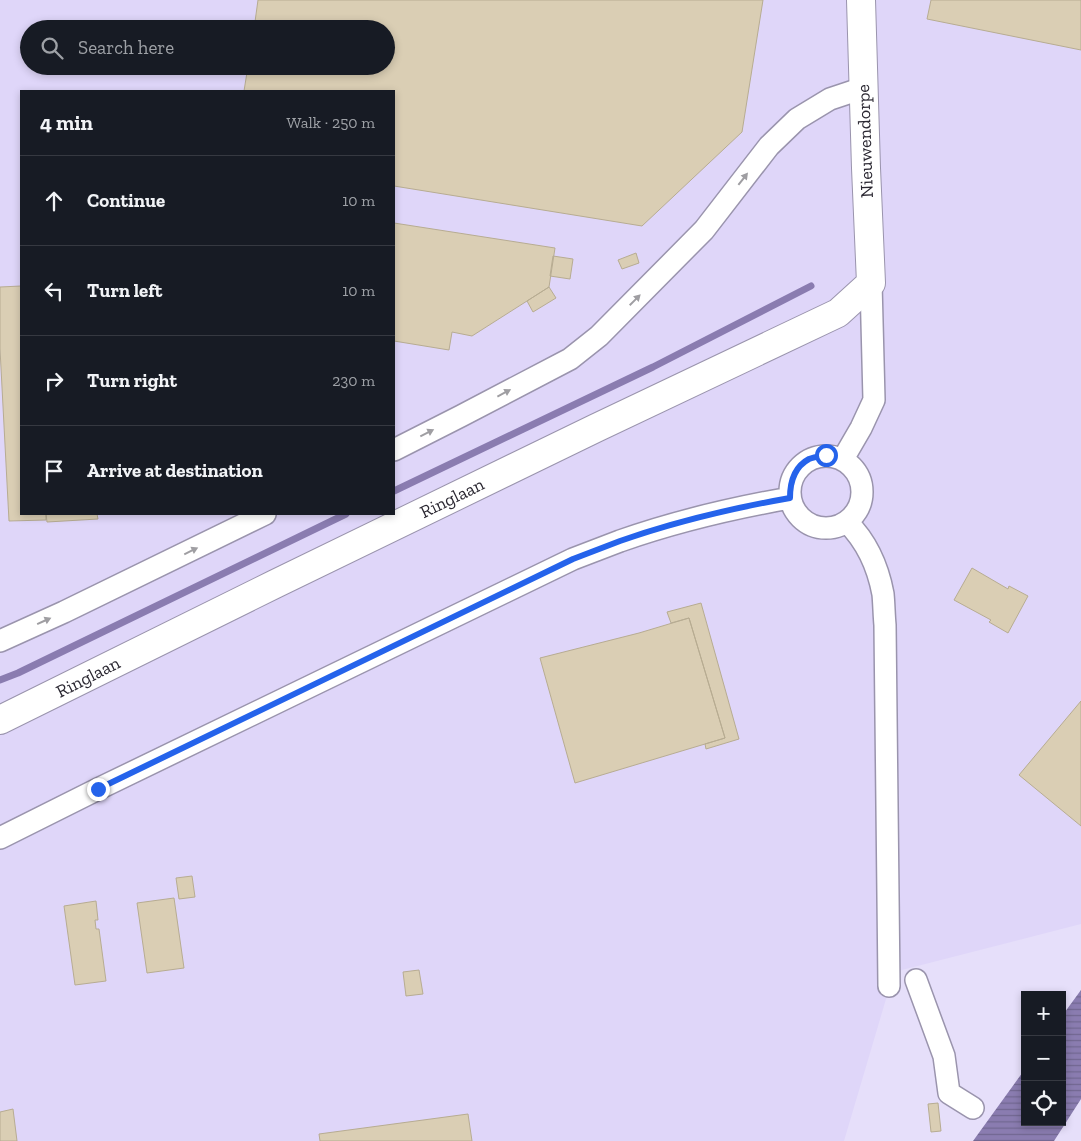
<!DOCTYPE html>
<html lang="en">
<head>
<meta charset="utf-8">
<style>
  :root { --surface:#171b24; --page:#20242c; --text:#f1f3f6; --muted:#9ea1a6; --line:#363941 }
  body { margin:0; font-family:"Zilla Slab",serif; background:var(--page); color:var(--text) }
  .controls { position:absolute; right:15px; bottom:15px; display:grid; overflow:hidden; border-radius:0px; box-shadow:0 2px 8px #0003 }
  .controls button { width:45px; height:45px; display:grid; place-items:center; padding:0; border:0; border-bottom:1px solid var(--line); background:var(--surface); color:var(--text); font:25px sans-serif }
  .stop { position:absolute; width:15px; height:15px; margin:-11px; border:4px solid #2563eb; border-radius:50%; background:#fff }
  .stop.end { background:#2563eb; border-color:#fff; box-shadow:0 1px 5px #0008 }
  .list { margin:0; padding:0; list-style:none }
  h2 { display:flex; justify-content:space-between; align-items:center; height:65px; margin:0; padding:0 20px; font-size:21px }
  h2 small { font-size:16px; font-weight:400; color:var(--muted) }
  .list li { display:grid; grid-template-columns:32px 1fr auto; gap:15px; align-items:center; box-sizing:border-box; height:90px; padding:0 20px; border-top:1px solid var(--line) }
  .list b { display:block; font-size:19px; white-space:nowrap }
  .list em { font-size:16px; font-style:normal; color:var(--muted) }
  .icon { flex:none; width:28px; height:28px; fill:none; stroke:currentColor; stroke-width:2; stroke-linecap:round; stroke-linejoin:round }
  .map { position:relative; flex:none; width:1081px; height:1141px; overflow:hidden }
  .search { position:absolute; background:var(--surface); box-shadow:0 2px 8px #0003; left:20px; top:20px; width:375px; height:55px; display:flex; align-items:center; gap:12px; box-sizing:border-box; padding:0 18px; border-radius:28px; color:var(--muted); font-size:19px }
  .panel { position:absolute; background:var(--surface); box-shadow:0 2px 8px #0003; left:20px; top:90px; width:375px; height:425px; border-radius:0px }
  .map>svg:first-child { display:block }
  .built { fill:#dfd6f9; fill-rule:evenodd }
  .water { fill:url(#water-rules) }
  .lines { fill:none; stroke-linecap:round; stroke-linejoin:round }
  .stream { stroke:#8a7cb0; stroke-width:7 }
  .building { fill:#daceb4; stroke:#b7ac92 }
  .street-casing { stroke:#9a94ad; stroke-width:24 }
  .secondary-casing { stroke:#9a94ad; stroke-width:30 }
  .street { stroke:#fff; stroke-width:21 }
  .secondary { stroke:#fff; stroke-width:28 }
  .oneway { fill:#9f9ea2 }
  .route { stroke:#2563eb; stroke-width:6 }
  .labels { text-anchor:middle; stroke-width:4.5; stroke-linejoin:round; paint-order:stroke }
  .street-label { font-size:18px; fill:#2a2731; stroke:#fff }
</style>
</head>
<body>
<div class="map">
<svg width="1081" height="1141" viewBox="0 0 1081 1141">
  <defs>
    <pattern id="water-rules" width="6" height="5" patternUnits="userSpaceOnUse" patternTransform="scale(1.25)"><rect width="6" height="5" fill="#8a7cb0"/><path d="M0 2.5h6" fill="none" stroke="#716690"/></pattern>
  </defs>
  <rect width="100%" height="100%" fill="#e6dffa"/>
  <path class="built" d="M0 0H1081V924L894 972 844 1141H0ZM29 29H386V66H29ZM21 91H394V514H21Z"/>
  <path class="water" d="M1081 990V1099L1054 1141H973L1025 1069V1122H1062V1016Z"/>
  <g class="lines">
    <path class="stream" d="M394 491 653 367 811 286
      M0 680 18 673 346 514"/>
  </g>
  <path class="building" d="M258 0H763L742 132 642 226 394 186V91H244L248 66H386V29H254Z
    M931 0H1081V50L927 19Z
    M394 223 555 248 549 287 472 336 452 332 449 350 394 341Z
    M636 253 639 263 622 269 618 260Z
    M553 256 573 259 570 279 550 276Z
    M21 286V514H46V520L9 521 0 349V287Z
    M549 287 556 298 533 312 527 301Z
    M46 514H97L98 519 47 522Z
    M972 568 1008 589 1009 586 1028 596 1008 633 989 622 991 620 954 600Z
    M701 603 739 739 706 749 705 744 725 738 689 618 671 623 667 612Z
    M689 618 725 738 575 783 540 658 639 633Z
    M1081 701V826L1019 775Z
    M192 876 195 897 179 899 176 878Z
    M174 898 184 968 147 973 137 903Z
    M96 901 98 920H95L96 929H99L106 981 75 985 64 906Z
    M419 970 423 994 406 996 403 972Z
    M938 1103 941 1131 931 1132 928 1104Z
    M13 1109 17 1141H0V1112Z
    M468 1114 472 1141H320L319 1134Z"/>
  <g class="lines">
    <g class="street-casing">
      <path id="street" d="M394 450 461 416 570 359 599 336 704 230 769 146 797 119 830 99 863 88
        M790 492a36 36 0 1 1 72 0a36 36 0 1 1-72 0Z
        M843 459 861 428 874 400 871 283
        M847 522C866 541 878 567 883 594 884 604 884 615 885 625L889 986
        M0 641 64 612 265 514
        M0 838 98 789 573 559C589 553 604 547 620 541 674 522 733 508 790 498
        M916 980 944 1056 949 1093 973 1108"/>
    </g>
    <g class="secondary-casing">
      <path id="secondary" d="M0 720 275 584 596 428 838 313 871 283 866 168 861 0"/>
    </g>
    <use href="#street" class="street"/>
    <use href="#secondary" class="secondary"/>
  </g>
  <defs><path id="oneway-solid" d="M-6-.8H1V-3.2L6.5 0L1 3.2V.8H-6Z" transform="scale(1.25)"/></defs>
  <g class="oneway">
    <use href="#oneway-solid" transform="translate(743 179) rotate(-52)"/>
    <use href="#oneway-solid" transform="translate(635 300) rotate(-45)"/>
    <use href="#oneway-solid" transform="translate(504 393) rotate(-28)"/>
    <use href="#oneway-solid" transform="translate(427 433) rotate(-27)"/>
    <use href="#oneway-solid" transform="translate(191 551) rotate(-26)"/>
    <use href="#oneway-solid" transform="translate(44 621) rotate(-24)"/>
  </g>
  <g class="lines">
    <path class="route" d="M98 789 573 559C589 553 604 547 620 541 674 522 733 508 790 498 790 482 794 467 809 459 814 457 821 456 826 455"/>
  </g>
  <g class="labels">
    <g class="street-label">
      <text transform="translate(865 141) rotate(-92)" y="6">Nieuwendorpe</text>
      <text transform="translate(452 498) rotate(-26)" y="6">Ringlaan</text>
      <text transform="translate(88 677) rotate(-27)" y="6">Ringlaan</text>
    </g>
  </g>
</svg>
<div class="controls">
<button>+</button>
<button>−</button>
<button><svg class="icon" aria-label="locate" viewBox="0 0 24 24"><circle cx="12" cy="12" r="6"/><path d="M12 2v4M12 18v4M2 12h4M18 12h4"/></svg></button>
</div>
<div class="stop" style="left:826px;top:455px"></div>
<div class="stop end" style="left:98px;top:789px"></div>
<div class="search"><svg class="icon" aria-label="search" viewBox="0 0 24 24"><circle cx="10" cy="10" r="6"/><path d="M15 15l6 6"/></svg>Search here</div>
<section class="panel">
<h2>4 min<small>Walk · 250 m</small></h2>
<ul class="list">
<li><svg class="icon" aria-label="ahead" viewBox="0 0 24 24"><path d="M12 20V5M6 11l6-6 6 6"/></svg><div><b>Continue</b></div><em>10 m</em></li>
<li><svg class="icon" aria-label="left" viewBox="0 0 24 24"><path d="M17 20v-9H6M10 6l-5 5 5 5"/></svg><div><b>Turn left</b></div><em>10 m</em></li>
<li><svg class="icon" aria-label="right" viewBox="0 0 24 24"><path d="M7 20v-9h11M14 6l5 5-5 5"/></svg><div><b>Turn right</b></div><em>230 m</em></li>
<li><svg class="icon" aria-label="arrive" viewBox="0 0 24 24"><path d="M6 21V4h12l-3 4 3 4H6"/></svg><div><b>Arrive at destination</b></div></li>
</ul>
</section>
</div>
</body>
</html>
